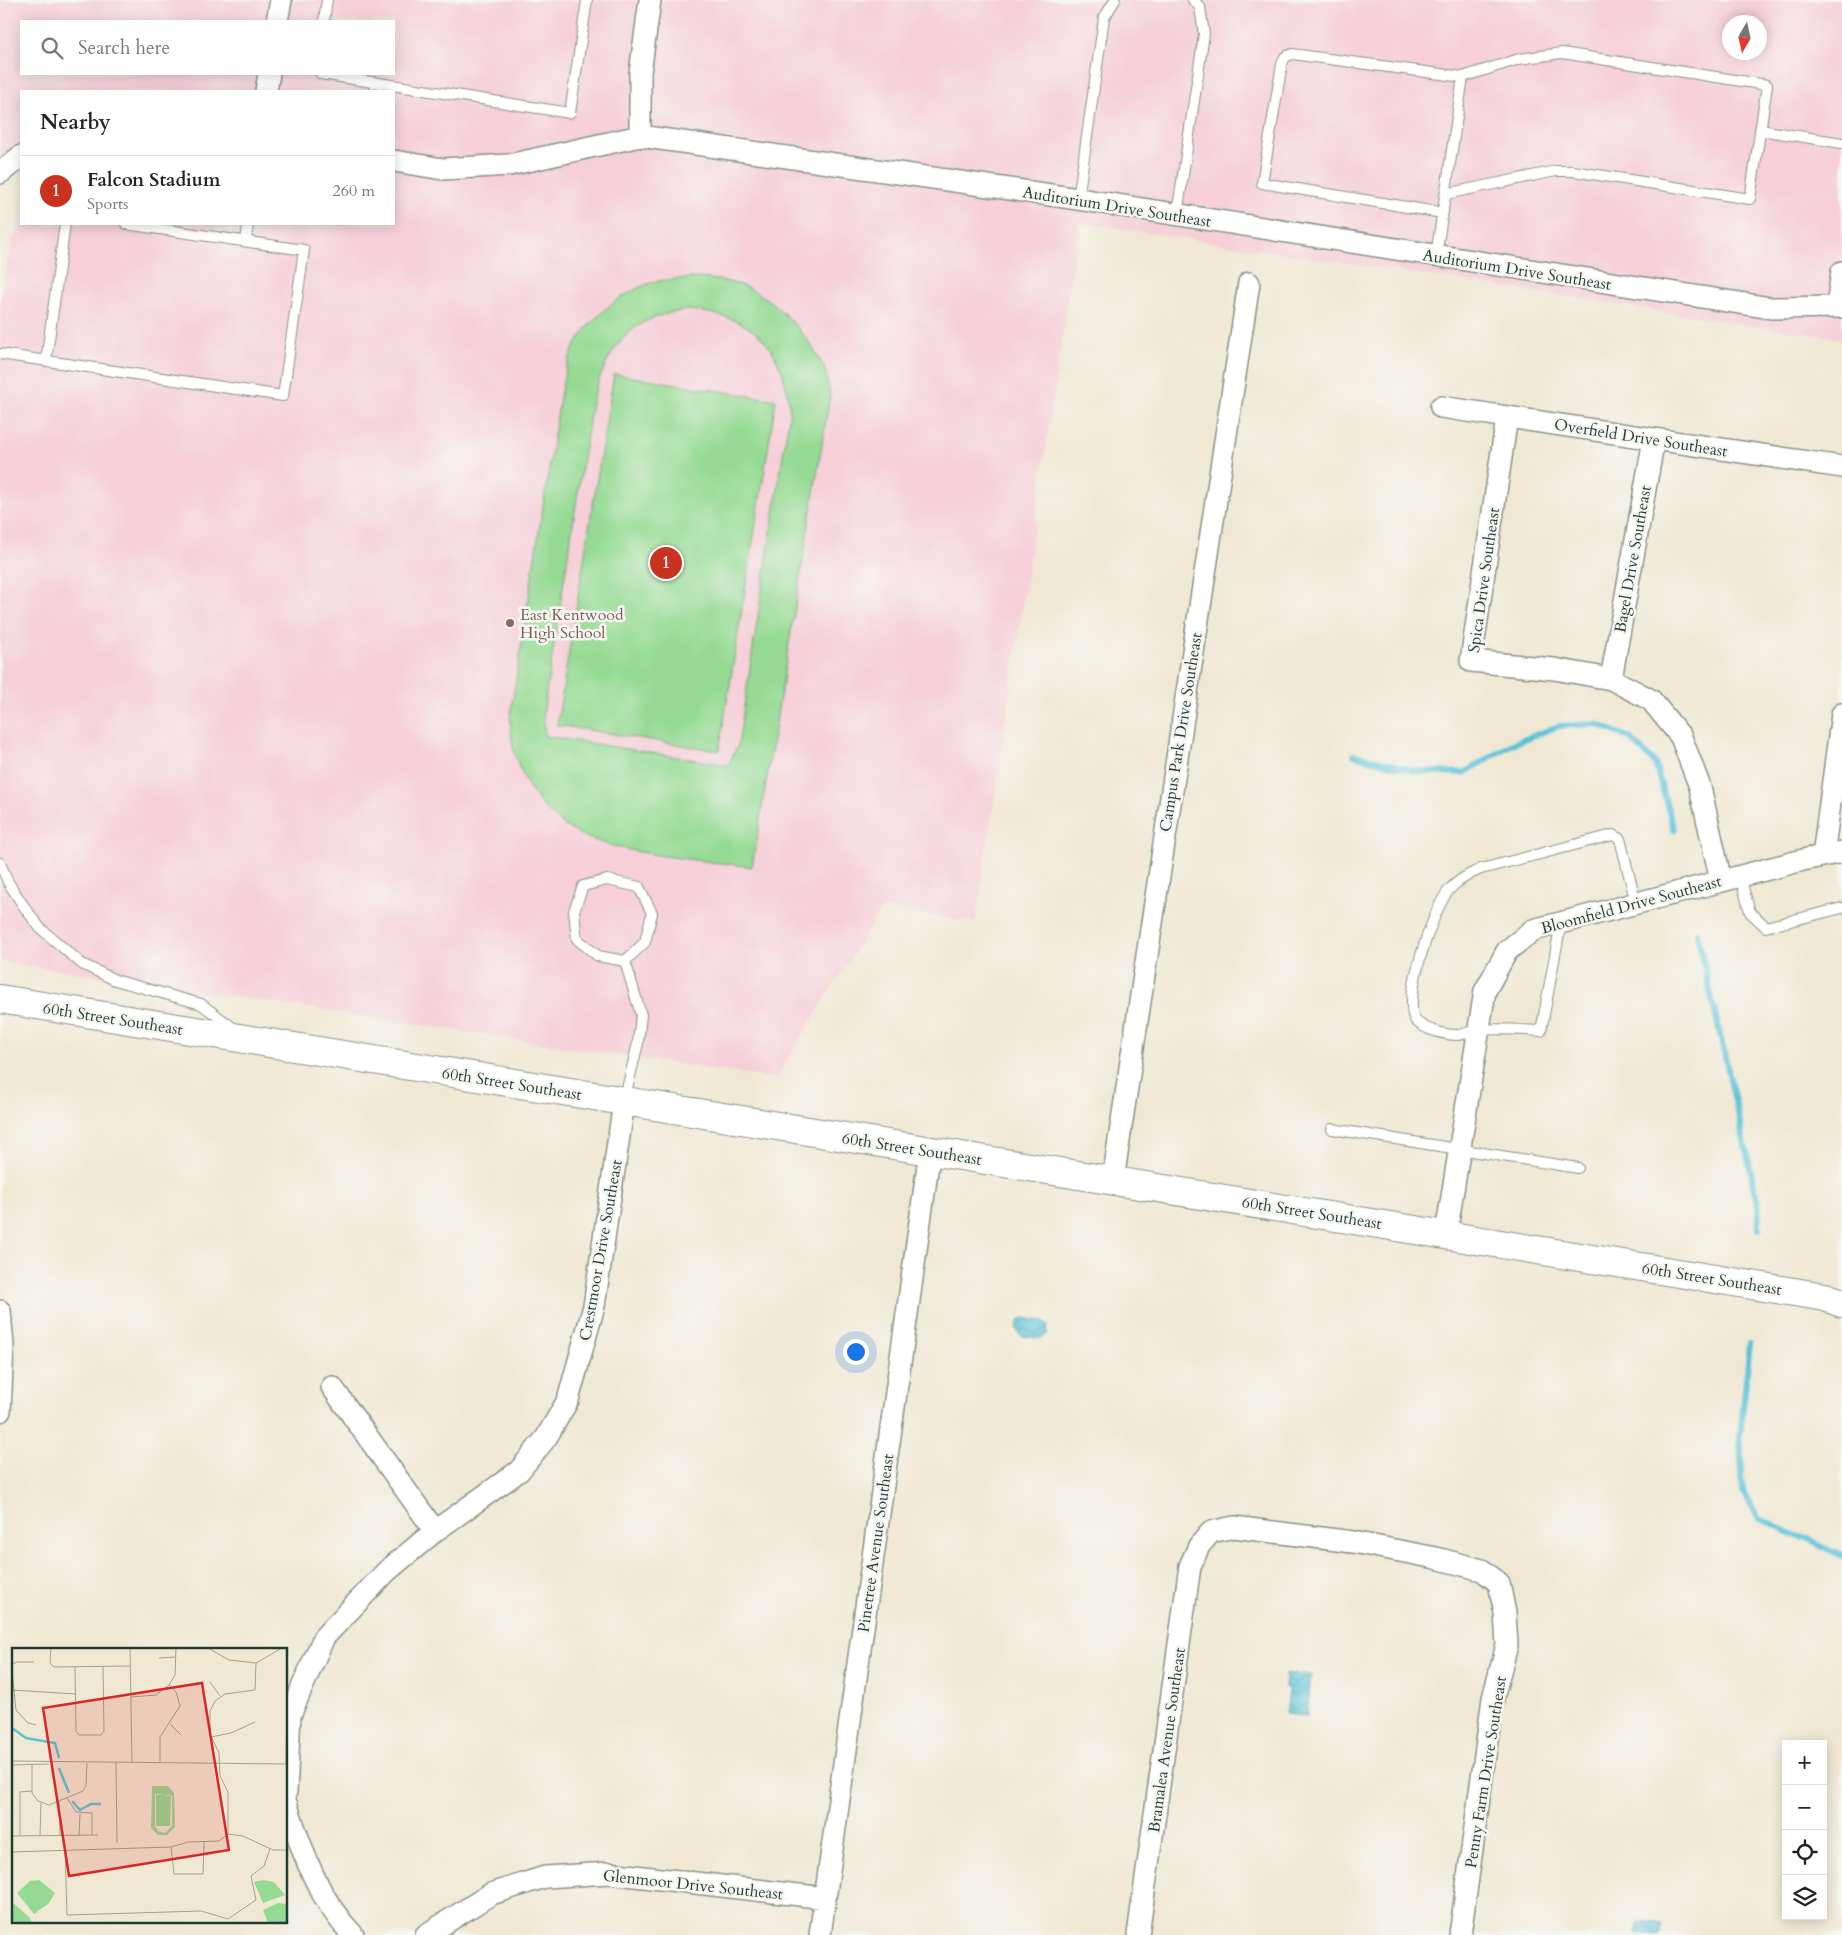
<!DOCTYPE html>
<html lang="en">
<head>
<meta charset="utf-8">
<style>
  :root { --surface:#fff; --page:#f2f2f2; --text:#222; --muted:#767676; --line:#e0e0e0; --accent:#c8321e }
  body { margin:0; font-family:Cardo,serif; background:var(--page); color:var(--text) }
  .controls { position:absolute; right:15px; bottom:15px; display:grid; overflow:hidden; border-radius:0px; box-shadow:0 2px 12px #0003 }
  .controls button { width:45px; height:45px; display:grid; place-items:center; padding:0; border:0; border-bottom:1px solid var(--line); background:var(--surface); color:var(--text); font:25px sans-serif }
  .compass { position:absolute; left:1722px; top:15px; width:45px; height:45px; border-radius:50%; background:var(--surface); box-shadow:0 2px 12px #0003; rotate:189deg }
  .you { position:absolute; left:855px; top:1351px; width:18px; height:18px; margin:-12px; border:4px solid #fff; border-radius:50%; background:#1a73e8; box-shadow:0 0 0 8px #1a73e833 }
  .badge { display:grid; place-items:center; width:32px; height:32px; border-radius:50%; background:var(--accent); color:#fff; font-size:16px; font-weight:700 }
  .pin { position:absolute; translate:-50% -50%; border:2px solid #fff; box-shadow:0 1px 5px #0006 }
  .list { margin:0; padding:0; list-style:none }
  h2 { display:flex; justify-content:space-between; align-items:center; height:65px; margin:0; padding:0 20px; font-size:21px }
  h2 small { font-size:16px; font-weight:400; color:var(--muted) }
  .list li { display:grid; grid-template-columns:32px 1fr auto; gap:15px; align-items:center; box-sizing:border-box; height:70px; padding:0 20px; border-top:1px solid var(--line) }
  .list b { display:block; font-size:19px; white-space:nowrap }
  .list p { margin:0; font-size:16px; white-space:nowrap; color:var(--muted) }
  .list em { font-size:16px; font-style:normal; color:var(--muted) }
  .icon { flex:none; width:28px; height:28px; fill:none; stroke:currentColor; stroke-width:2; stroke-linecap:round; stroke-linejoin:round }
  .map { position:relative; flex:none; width:1842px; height:1935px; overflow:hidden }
  .search { position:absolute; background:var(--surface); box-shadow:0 2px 12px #0003; left:20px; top:20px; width:375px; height:55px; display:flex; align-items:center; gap:12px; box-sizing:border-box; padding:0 18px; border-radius:0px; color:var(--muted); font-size:19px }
  .panel { position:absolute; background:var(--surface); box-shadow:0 2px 12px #0003; left:20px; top:90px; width:375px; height:135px; border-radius:0px }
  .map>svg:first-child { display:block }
  .built { fill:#f6cfd9; fill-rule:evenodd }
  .pitch { fill:#94da93; stroke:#5a8c64; fill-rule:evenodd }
  .water { fill:url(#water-waves); stroke:#3d8086 }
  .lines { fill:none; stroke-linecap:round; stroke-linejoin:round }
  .stream { stroke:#5bc3d8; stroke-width:6 }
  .lane-casing { stroke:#889284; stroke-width:12 }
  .street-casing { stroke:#889284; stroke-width:24 }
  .secondary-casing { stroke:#889284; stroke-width:30 }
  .lane { stroke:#fff; stroke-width:10 }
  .street { stroke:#fff; stroke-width:21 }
  .secondary { stroke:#fff; stroke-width:28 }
  .education-dot { fill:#8d6e63; stroke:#f6f6f2; stroke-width:2 }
  .labels { text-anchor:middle; stroke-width:5; stroke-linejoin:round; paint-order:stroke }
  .street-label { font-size:16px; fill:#1f3d34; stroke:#f6f6f2 }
  .education-label { font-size:16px; fill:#785e54; stroke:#f6f6f2; text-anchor:start }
  .inset-river { fill:none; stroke:#5bc3d8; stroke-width:2.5 }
  .inset-road { fill:none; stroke:#9ca493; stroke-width:1 }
  .view { fill:#d62828; fill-opacity:0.15; stroke:#d62828; stroke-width:2.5 }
  .inset-edge { fill:none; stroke:#1f3d34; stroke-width:2.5 }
</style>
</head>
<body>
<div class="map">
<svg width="1842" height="1935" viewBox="0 0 1842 1935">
  <defs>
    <pattern id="water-waves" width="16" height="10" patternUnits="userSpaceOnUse" patternTransform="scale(1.25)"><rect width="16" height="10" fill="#5bc3d8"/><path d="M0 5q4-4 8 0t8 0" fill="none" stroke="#4ba0b0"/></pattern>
  </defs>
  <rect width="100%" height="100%" fill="#f6f6f2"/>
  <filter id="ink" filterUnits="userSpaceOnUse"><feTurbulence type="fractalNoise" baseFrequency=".02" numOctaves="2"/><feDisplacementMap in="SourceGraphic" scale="10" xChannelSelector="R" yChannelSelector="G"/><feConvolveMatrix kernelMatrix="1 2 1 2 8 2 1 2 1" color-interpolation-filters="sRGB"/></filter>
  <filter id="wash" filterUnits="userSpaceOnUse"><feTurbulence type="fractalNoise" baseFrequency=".0096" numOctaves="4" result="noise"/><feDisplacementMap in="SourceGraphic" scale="20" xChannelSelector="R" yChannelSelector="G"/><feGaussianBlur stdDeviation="1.12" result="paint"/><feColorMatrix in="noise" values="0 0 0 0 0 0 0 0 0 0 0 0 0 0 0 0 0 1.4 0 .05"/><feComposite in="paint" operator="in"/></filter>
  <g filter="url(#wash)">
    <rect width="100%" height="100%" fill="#f0e8d3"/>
    <path class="built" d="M0 0H1842V339L1079 222 976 922 882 908 775 1079 0 961V302L11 242 22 224H394V91H21V177L0 150ZM21 21H394V74H21ZM1730 22H1760V52H1730Z"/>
    <path class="pitch" d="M694 278C710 279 727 280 743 286 775 298 808 335 823 366 827 374 828 386 830 396L752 867C703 860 616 855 573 831 544 815 520 780 513 747 511 737 511 727 510 717L561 391C563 382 565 371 568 362 580 327 611 299 645 285 660 279 678 279 694 278ZM687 310C754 316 782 343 790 410L738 745 728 765 545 736 543 714 592 403C601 367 618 330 656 317 666 313 677 312 687 310Z
      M614 374 776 400 719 751 557 725Z"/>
    <path class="water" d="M1023 1318 1043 1321 1048 1326 1047 1334 1041 1338 1021 1336 1016 1329 1019 1321Z
      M1286 1673 1311 1676 1307 1716 1286 1714 1289 1689 1285 1688Z
      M1639 1921 1661 1924 1660 1935H1637Z"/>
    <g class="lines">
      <path class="stream" d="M1354 755 1415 771 1464 773 1512 744 1559 726 1597 724 1630 738 1655 763 1674 830
        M1697 933 1758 1203 1759 1229
        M1750 1343 1740 1436 1743 1493 1760 1518 1842 1556"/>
    </g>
  </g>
  <g filter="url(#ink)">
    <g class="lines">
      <g class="lane-casing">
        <path id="lane" d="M324 21 327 0
          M321 74 570 113 587 0
          M1760 130 1842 143
          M1446 194 1556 171H1573L1750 199 1767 85 1562 53 1519 59 1463 77
          M1078 199 1104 18 1115 0
          M1177 215 1204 34 1200 7 1193 0
          M246 241 248 224
          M1436 256 1463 77 1292 54 1285 57 1282 64 1262 183 1443 213
          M0 354 283 396 304 250 126 224
          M46 361 65 224
          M0 863 8 882 25 908 40 928 82 964 115 980 201 1004 235 1029
          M1740 876 1750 912 1766 927 1842 908
          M1561 923 1541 1031C1521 1030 1499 1028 1479 1030 1472 1030 1464 1035 1457 1035 1446 1035 1426 1030 1417 1022 1399 1007 1434 906 1449 890 1458 880 1469 874 1481 869L1613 835 1620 839 1636 903
          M624 1101 638 1043 641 1015 625 961 598 956 577 939 574 911 583 886 607 880 639 887 652 913 645 942 625 961
          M1332 1129 1578 1168"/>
      </g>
      <g class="street-casing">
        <path id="street" d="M277 21 281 0
          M266 91 269 74
          M640 136V73L650 0
          M394 161 443 169 509 165 640 136 1078 199 1771 308 1842 307
          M0 173 21 156
          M1837 306 1842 272
          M1441 407 1842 467
          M1507 417 1471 661 1554 669 1611 679 1651 700 1681 737 1700 787 1721 881
          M1611 679 1654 439
          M1823 856 1842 714
          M1113 1180 1249 283
          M1446 1234 1485 991 1507 951 1533 930 1803 860 1842 852
          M0 1311 3 1346 0 1411
          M332 1387 435 1531
          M286 1792 290 1715 324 1637 387 1571 435 1531 519 1471 546 1438 568 1400 594 1306 624 1102
          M286 1803C302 1850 317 1898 353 1935
          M426 1935 491 1894 545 1877 609 1873 825 1898
          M820 1935 930 1150
          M1138 1935 1190 1566 1199 1546 1211 1532 1234 1527 1353 1542 1436 1558 1482 1570 1499 1583 1505 1613 1507 1645 1493 1698 1460 1935"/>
      </g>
      <g class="secondary-casing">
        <path id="secondary" d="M0 999 1825 1297 1842 1303"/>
      </g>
      <use href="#lane" class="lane"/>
      <use href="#street" class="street"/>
      <use href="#secondary" class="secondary"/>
    </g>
  </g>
  <circle class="education-dot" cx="510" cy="623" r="5"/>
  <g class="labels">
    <g class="street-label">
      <text transform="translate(1117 206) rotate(9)" y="6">Auditorium Drive Southeast</text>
      <text transform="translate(1517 269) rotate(9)" y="6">Auditorium Drive Southeast</text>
      <text transform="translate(1641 437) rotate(9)" y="6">Overfield Drive Southeast</text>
      <text transform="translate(1632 559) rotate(-80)" y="6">Bagel Drive Southeast</text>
      <text transform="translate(1483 580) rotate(-82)" y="6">Spica Drive Southeast</text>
      <text transform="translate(1180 732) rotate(-81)" y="6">Campus Park Drive Southeast</text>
      <text transform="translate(1631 904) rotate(-15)" y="6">Bloomfield Drive Southeast</text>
      <text transform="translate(113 1018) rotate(9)" y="6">60th Street Southeast</text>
      <text transform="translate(512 1083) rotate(9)" y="6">60th Street Southeast</text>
      <text transform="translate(912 1148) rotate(9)" y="6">60th Street Southeast</text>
      <text transform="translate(1312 1212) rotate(9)" y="6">60th Street Southeast</text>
      <text transform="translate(600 1250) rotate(-80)" y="6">Crestmoor Drive Southeast</text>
      <text transform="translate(1712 1278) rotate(9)" y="6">60th Street Southeast</text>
      <text transform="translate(875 1543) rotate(-82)" y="6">Pinetree Avenue Southeast</text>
      <text transform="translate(1166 1740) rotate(-82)" y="6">Bramalea Avenue Southeast</text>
      <text transform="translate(1485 1772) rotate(-81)" y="6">Penny Farm Drive Southeast</text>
      <text transform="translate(693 1884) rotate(6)" y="6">Glenmoor Drive Southeast</text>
    </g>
    <g class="education-label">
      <text x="520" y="620">East Kentwood<tspan x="520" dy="18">High School</tspan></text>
    </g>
  </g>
  <g transform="translate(12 1648)">
    <rect width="275" height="275" fill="#f0e8d3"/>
    <path d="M140 138H156L162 145 163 179 155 187H146L139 180ZM143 146 160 148V178L153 185 146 183 143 178ZM144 147H159L158 178H144ZM27 232 43 245 37 255 22 266 5 245 18 233ZM251 232 262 234 273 247 251 255 242 234ZM0 254 17 269 20 275H0ZM266 255 275 256V275H256L251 262Z" fill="#94da93" fill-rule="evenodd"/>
    <path class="inset-river" d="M0 80 14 90 43 95 47 110M47 120 57 145M60 153 68 162 79 156H89"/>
    <path class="inset-road" d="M39 0 38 15 42 19 119 18M118 0 120 115M196 0 217 12 244 15 270 0M147 10 163 9M0 17 4 14H22M63 19 64 83 67 87H89L92 83 91 19M0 23 4 62 16 75 24 77M198 34 208 48M0 42 63 46M119 49 144 47 157 37 163 27 164 0M158 76 169 87M199 89 219 85 243 74M0 113 275 116M104 115 105 195M148 115V89L168 58 164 44 157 37M274 116 275 49M0 117 37 116M20 117V145L26 153 37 157 71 143 74 137 75 115M55 150 64 164 80 165V187M47 153 48 187M216 186V144L208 128 207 105 198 86V63L203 53 213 46 243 42 244 15M216 186 231 188 261 202H275M28 187 29 155M67 187 68 166M0 188 86 187M8 188V144L20 143M159 199 162 226H191L192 194M53 201 55 267 189 263 216 271 244 252 239 228 252 218 258 201M0 204 159 199 176 194 207 193 216 186"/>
    <path class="view" d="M190 35 217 202 57 228 31 60Z"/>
    <rect width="275" height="275" class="inset-edge"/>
  </g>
</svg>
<div class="controls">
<button>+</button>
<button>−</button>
<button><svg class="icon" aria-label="locate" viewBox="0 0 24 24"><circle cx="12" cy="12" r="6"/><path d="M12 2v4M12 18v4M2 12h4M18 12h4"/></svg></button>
<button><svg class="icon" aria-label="layers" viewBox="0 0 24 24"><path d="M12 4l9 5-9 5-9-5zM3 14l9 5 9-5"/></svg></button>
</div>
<svg class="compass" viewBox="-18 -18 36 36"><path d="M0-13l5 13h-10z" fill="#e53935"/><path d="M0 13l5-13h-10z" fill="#767676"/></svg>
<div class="you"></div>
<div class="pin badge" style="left:666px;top:563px">1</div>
<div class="search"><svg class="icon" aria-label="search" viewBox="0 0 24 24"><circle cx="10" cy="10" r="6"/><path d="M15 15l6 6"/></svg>Search here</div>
<section class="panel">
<h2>Nearby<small></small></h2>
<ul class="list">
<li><span class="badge">1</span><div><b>Falcon Stadium</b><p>Sports</p></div><em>260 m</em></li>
</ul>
</section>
</div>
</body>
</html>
